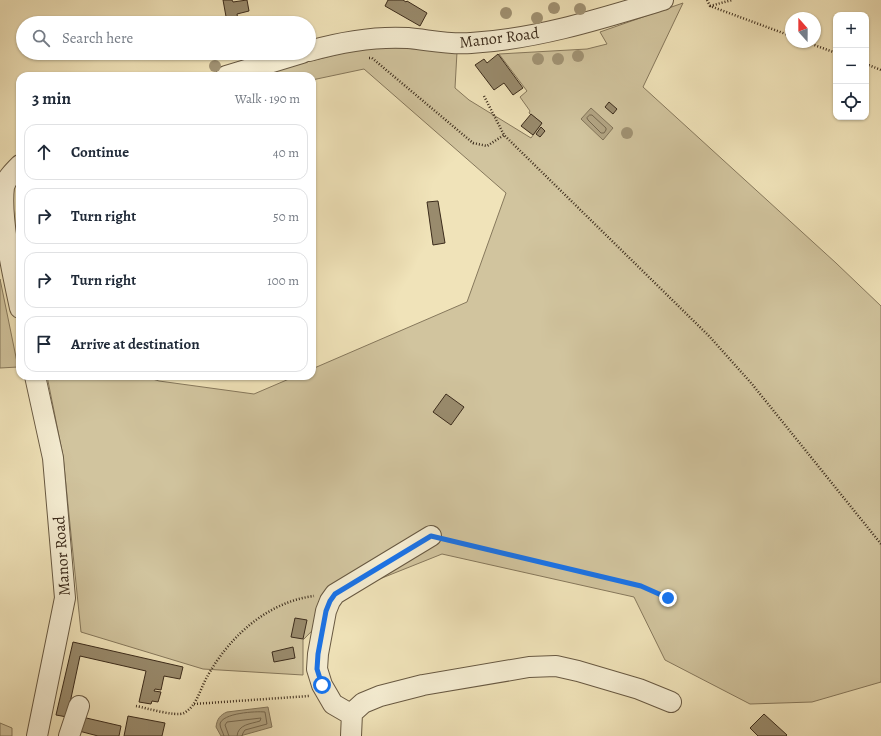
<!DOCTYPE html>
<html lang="en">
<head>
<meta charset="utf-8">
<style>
  :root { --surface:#fff; --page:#f2f2f3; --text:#1f2937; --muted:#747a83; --line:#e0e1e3 }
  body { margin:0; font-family:Alegreya,serif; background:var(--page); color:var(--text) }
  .controls { position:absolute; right:12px; top:12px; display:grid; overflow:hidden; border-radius:8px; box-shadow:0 1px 3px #0004 }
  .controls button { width:36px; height:36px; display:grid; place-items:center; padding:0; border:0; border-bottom:1px solid var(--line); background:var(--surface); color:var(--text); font:20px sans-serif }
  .compass { position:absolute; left:785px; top:12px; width:36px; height:36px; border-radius:50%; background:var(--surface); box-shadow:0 1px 3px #0004; rotate:339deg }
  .stop { position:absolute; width:12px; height:12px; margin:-9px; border:3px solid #1a73e8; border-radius:50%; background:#fff }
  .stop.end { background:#1a73e8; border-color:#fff; box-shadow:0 1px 4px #0008 }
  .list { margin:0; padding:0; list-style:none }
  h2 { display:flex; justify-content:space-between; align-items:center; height:52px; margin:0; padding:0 16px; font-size:17px }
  h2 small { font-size:13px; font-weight:400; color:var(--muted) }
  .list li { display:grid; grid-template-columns:26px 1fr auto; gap:12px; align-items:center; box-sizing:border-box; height:56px; margin:0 8px 8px; padding:0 8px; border:1px solid var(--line); border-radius:12px }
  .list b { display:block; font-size:15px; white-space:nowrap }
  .list em { font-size:13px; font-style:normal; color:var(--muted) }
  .icon { flex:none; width:22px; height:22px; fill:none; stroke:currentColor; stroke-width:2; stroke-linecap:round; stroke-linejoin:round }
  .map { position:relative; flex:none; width:881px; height:736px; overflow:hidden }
  .search { position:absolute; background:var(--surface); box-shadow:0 1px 3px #0004; left:16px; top:16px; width:300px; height:44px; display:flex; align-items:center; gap:10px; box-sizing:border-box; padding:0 14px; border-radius:22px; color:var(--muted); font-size:15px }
  .panel { position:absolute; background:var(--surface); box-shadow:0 1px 3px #0004; left:16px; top:72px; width:300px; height:308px; border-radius:12px }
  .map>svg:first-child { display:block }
  .green { fill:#d1c49e; stroke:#86785c }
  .water { fill:#b2a483; stroke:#827459 }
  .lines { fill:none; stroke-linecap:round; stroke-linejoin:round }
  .shore { stroke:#76684f; stroke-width:1 }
  .building { fill:#998b6d; stroke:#3b2b1b }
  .minor-casing { stroke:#685942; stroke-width:22 }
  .path { stroke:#3b2b1b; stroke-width:2.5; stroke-dasharray:1 2; stroke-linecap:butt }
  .minor { stroke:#f5edd2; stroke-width:20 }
  .tree { fill:#a19374 }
  .route { stroke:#1a73e8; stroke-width:5 }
  .labels { text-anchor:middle; stroke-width:3; stroke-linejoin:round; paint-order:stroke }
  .street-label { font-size:16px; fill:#3b2b1b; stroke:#f5edd2 }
</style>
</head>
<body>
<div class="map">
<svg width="881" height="736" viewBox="0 0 881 736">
  <rect width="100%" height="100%" fill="#f0e3b9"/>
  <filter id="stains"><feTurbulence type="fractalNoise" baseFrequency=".005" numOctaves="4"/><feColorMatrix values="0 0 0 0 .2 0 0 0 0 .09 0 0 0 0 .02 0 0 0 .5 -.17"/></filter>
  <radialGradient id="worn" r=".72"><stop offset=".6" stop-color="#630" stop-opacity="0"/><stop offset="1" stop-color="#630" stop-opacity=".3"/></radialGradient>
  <path class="green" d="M683 3 643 87 836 263 881 306V682L812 702 750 704 665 660 634 597 442 554 352 590 303 640V675L203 669 81 632 63 456 47 376H143L159 381 254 394 296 376H312V369L467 302 506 193 364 69 312 80V76H250L367 47 402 48 457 52 455 88 469 100 531 138 542 123 529 113 530 111 520 97 527 91 499 54 587 49 607 44 600 32Z
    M20 192V250C16 231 14 210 20 192Z
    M0 279 18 367 0 368Z
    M0 723 12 728V736H0Z"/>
  <path class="water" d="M591 108 613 128 603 140 581 119Z
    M268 707 272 727 240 736H221L216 727C217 719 220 715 227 712Z"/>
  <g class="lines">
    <path class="shore" d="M590 115H592L606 128V130L604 133H601L588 120 587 118Z
      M224 736C223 732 220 728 220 724 222 713 256 711 265 712L267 724 245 730 243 733 242 736
      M229 736 225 725 227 722 261 718 260 721C251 724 238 724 237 736"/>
  </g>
  <path class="building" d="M223 0H232L233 2 247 0 249 11 237 14 238 20 227 22Z
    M388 0H403L406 2 407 1 427 13 420 26 385 6Z
    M498 54 523 88 513 95 504 83 494 90 475 65 484 59 487 63Z
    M609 102 617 109 613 114 605 107Z
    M531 114 542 123 533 135 521 126Z
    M541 127 545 131 540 137 536 134Z
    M438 201 445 243 433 245 427 202Z
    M446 394 464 407 451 425 433 412Z
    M295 618 307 620 303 639 291 637Z
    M73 642 183 667 180 679 164 676 161 690 155 689 154 691 161 692 158 702 152 701 151 704 139 702 146 671 80 656 67 717 56 715Z
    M293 647 295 658 274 662 272 652Z
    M764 714 787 735 786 736H758L750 728Z
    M128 716 165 723 162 736H124Z
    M82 717 121 726 119 736H98L79 731Z"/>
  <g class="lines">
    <g class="minor-casing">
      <path id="minor" d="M309 51C341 42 374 36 408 38 429 40 450 45 471 43 537 39 600 19 663 0
        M226 76 302 53
        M20 165C14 171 6 179 4 187 0 219 13 275 20 308
        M35 376 53 458 65 598 37 736
        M352 715 333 704 322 685 317 669 318 654 326 611 330 601 335 594 431 536
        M69 736 79 706
        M351 736 352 713 363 703 380 696 423 685 529 667 556 666 578 671 639 689 671 702"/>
    </g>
    <path class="path" d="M707 0 710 6 791 36
      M710 6 732 0
      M806 42 836 53
      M369 58H372L473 143 487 146 504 135
      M866 64 881 70
      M484 96 504 135 709 336 752 384 881 544
      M447 540 641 586 668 598
      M194 704 309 696
      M136 706C147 708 175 717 184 713 197 706 200 689 207 677 229 637 267 602 314 596"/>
    <use href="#minor" class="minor"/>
  </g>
  <g class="tree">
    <circle cx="554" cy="8" r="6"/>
    <circle cx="580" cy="9" r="6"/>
    <circle cx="506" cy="13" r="6"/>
    <circle cx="537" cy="18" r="6"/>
    <circle cx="578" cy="56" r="6"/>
    <circle cx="538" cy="59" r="6"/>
    <circle cx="558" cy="59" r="6"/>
    <circle cx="215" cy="66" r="6"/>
    <circle cx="627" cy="133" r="6"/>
  </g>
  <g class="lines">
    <path class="route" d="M322 685 317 669 318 654 326 611 330 601 335 594 431 536 641 586 668 598"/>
  </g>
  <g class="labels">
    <g class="street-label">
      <text transform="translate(499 37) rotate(-7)" y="6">Manor Road</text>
      <text transform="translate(61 556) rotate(-94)" y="6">Manor Road</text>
    </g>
  </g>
  <rect width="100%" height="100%" filter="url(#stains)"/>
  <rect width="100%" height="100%" fill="url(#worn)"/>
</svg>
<div class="controls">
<button>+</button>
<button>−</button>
<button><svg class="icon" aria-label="locate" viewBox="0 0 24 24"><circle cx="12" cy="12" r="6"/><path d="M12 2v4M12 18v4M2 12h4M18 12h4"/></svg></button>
</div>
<svg class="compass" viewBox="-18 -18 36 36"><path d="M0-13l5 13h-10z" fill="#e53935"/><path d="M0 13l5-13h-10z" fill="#747a83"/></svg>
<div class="stop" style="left:322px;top:685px"></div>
<div class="stop end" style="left:668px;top:598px"></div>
<div class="search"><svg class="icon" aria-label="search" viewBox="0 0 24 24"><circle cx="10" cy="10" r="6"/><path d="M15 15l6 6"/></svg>Search here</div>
<section class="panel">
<h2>3 min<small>Walk · 190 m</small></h2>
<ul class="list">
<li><svg class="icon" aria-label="ahead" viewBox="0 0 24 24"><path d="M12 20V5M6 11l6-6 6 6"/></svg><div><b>Continue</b></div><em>40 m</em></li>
<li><svg class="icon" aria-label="right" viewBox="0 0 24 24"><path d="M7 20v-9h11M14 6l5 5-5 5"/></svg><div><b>Turn right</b></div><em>50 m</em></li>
<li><svg class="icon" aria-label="right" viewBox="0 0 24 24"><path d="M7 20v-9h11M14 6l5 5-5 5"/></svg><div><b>Turn right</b></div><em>100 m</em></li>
<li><svg class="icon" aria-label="arrive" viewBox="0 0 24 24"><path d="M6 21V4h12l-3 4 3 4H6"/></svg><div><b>Arrive at destination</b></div></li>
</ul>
</section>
</div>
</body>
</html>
